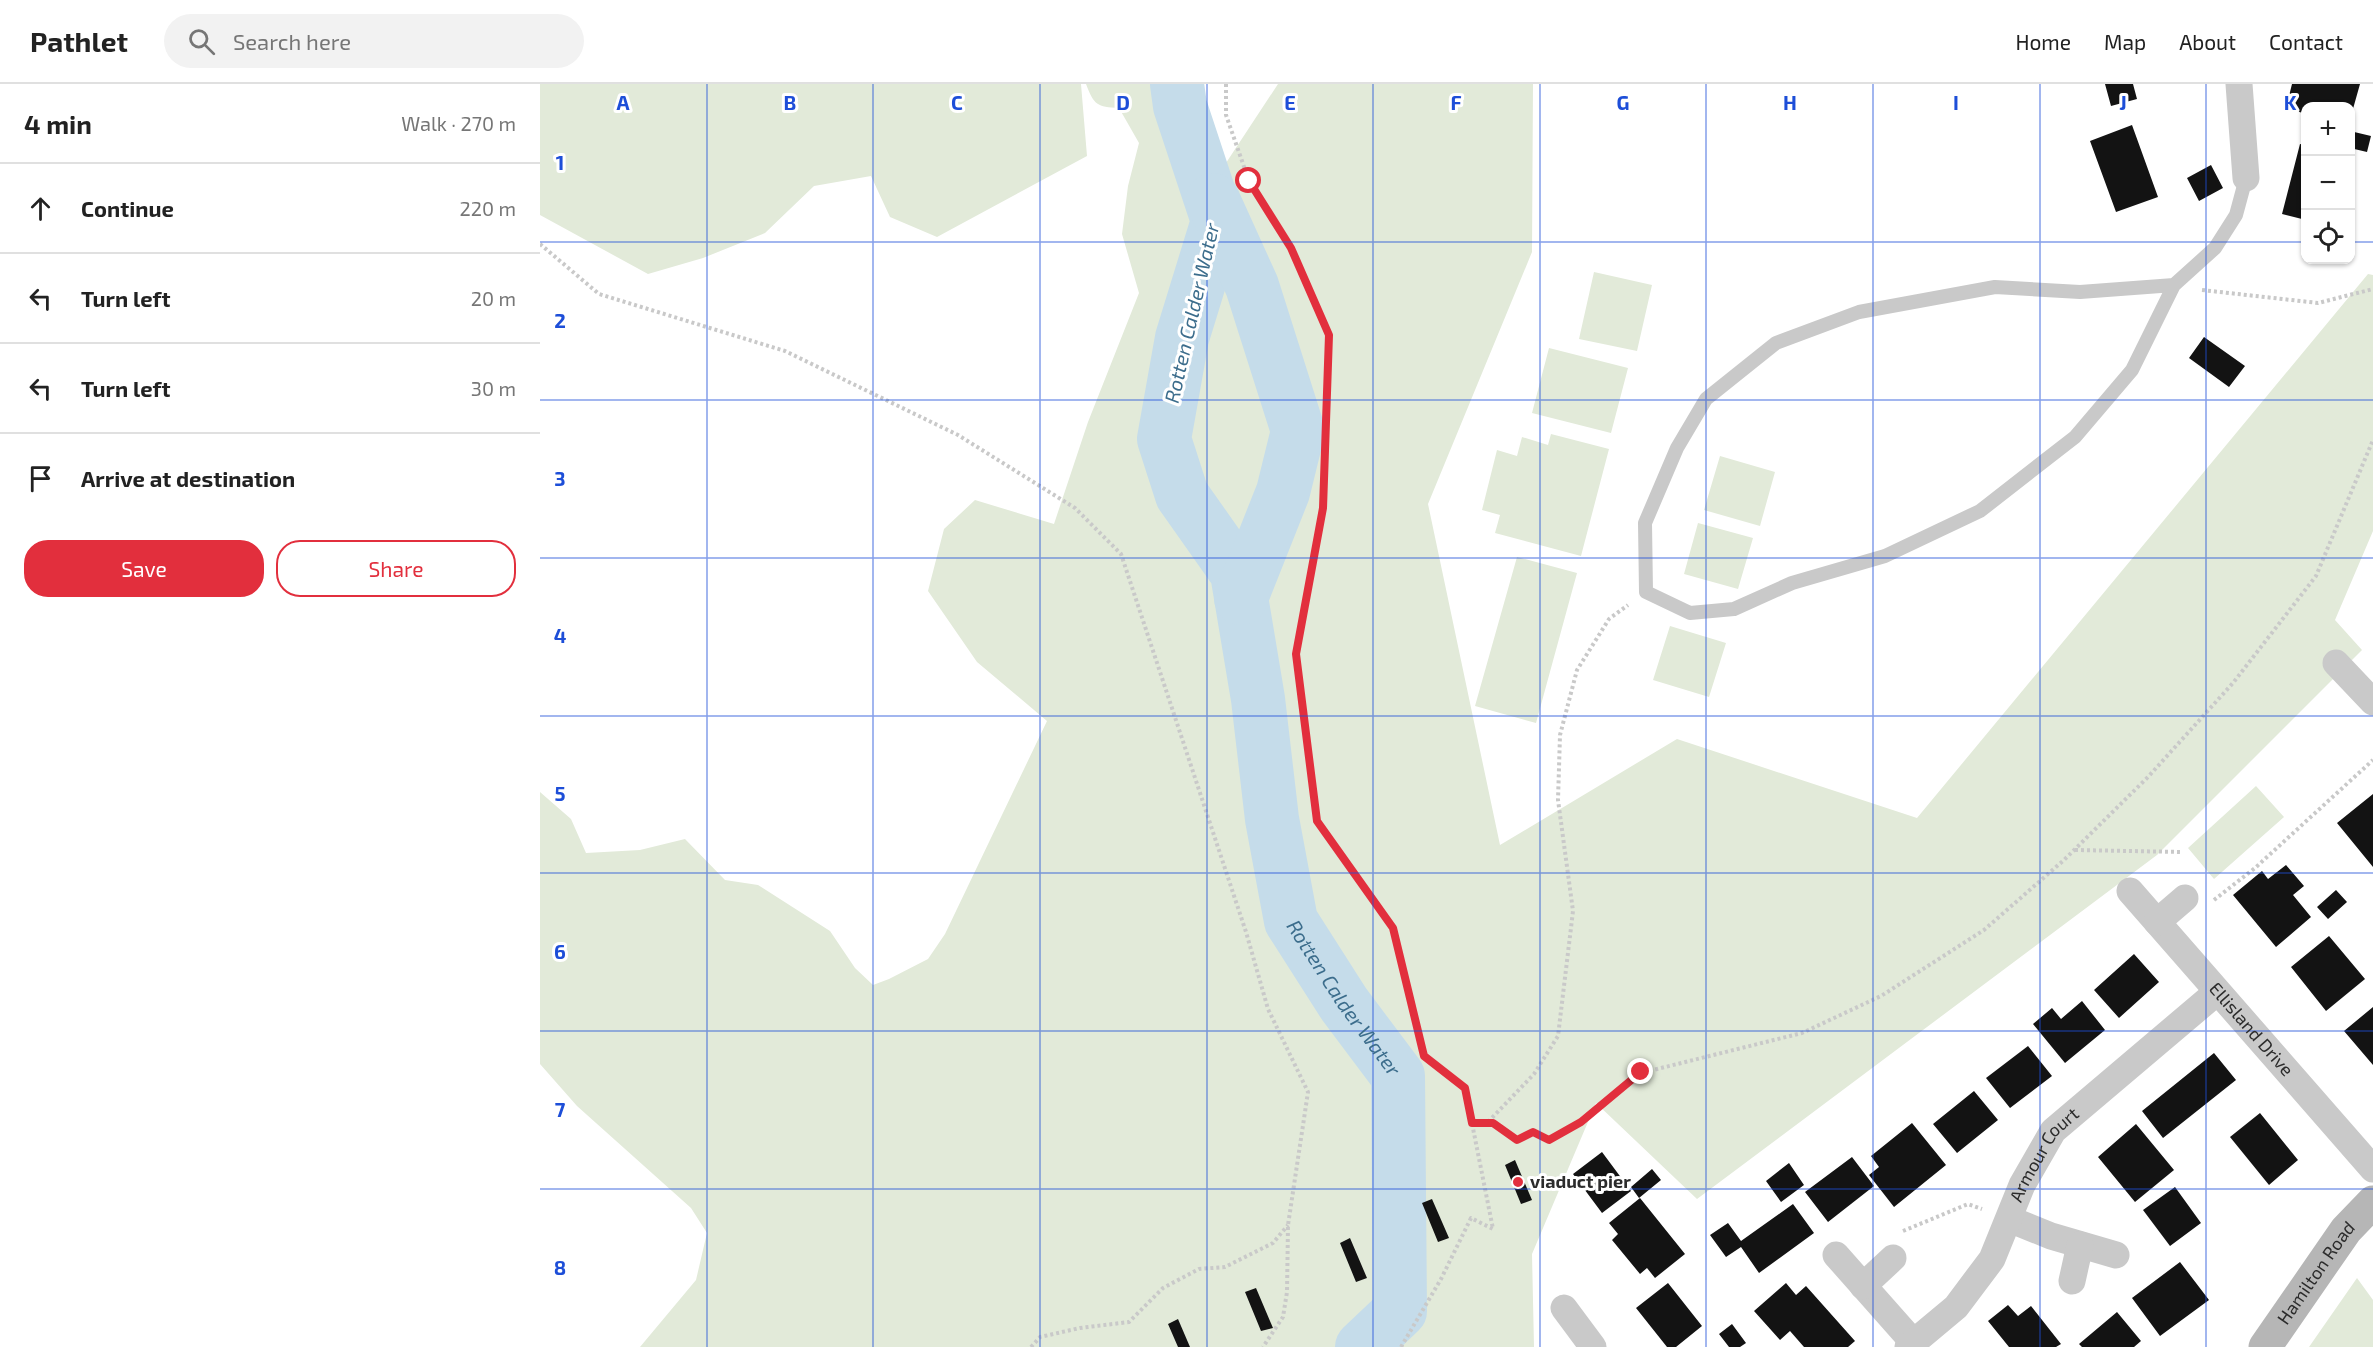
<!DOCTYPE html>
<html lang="en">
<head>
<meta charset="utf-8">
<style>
  :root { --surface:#fff; --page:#f2f2f2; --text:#222; --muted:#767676; --line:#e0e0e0; --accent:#e22f3d }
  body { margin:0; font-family:"Exo 2",sans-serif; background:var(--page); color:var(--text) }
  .controls { position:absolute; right:18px; top:18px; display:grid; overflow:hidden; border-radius:12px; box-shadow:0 2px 4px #0004 }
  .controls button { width:54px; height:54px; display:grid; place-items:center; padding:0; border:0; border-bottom:2px solid var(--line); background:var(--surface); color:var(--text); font:30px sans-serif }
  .stop { position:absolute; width:18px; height:18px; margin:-14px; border:4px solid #e22f3d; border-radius:50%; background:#fff }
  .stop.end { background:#e22f3d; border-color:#fff; box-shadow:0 2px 6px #0008 }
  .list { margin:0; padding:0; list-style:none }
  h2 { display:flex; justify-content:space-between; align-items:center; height:78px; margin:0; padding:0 24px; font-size:26px }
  h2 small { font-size:20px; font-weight:400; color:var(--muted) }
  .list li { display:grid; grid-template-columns:39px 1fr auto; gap:18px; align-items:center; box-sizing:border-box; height:90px; padding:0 24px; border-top:2px solid var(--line) }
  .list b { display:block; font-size:22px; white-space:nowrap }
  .list em { font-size:20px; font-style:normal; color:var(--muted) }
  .actions { display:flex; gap:12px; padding:18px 24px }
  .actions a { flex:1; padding:14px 0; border:2px solid var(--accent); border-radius:24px; text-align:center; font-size:21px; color:var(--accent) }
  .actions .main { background:var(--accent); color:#fff }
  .icon { flex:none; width:33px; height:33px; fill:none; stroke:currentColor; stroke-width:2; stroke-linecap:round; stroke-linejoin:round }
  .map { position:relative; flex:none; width:1833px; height:1263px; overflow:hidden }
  header { display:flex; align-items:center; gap:36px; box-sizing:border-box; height:84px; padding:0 30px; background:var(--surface); border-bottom:2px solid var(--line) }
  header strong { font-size:28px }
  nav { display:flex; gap:33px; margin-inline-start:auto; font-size:21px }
  .search { width:420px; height:54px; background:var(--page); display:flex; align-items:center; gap:15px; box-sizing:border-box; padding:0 21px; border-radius:33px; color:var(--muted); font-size:22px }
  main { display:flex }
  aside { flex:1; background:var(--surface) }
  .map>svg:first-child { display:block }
  .green { fill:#e2ead9 }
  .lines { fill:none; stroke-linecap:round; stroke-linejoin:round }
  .river { stroke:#c5dcea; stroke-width:54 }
  .building { fill:#131313 }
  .path { stroke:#c9c9c9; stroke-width:4; stroke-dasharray:3 3; stroke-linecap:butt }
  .service { stroke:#c9c9c9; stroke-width:14 }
  .minor { stroke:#c9c9c9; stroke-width:27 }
  .secondary { stroke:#b6b6b6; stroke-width:33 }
  .route { stroke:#e22f3d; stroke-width:8 }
  .grid { fill:none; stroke:#1d4ed8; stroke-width:1.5; stroke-opacity:0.55 }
  .poi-dot { fill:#e22f3d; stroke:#fff; stroke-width:2 }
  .labels { text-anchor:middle; stroke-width:6; stroke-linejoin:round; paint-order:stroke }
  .street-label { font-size:18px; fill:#2c2c2c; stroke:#fff }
  .poi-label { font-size:18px; font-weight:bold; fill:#2c2c2c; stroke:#fff; text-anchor:start }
  .water-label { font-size:20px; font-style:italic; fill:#3c6d8c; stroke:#fff }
  .grid-label { font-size:20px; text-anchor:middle; font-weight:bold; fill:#1d4ed8; stroke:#fff; stroke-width:6; stroke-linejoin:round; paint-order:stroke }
</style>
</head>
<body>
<header>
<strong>Pathlet</strong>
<div class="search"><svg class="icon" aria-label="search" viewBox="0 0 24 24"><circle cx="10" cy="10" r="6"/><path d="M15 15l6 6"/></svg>Search here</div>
<nav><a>Home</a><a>Map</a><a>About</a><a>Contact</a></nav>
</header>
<main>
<aside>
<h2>4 min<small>Walk · 270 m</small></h2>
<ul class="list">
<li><svg class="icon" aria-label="ahead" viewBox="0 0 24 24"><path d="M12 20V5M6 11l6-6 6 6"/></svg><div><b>Continue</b></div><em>220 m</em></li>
<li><svg class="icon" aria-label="left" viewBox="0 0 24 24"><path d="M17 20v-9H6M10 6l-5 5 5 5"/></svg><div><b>Turn left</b></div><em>20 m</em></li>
<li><svg class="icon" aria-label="left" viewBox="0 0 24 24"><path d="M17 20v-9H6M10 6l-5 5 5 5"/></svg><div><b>Turn left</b></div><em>30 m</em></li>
<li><svg class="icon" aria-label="arrive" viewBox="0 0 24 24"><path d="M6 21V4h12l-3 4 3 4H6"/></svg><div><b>Arrive at destination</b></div></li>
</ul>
<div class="actions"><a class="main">Save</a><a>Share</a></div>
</aside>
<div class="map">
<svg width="1833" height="1263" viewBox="0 0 1833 1263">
  <rect width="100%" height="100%" fill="#fff"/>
  <path class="green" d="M0 0H541L547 72 397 153 350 133 331 92 274 102 225 149 163 174 108 190 0 131Z
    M546 0H638L640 22 667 105 659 120 738 0H993L992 168 888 420 960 761 1137 655 1377 734 1828 190 1833 191V447L1795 536 1822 566 1617 771 1157 1115 1056 1019 992 1170 994 1263H100L156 1196 167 1149 151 1124 37 1022 0 980V708L31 735 46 769 100 766 145 755 185 796 218 801 290 847 315 884 333 901 349 895 388 875 405 850 507 637 437 578 388 507 404 445 435 416 514 440 548 338 599 209 582 150 588 102 599 59 579 24C557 23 554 21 546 0Z
    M1054 188 1112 201 1097 267 1039 255Z
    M1009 264 1088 284 1071 349 992 329Z
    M1011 350 1069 365 1041 472 955 449 960 431 942 426 957 366 977 372 982 353 1008 361Z
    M1180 372 1235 388 1220 442 1164 426Z
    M1158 439 1213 454 1198 505 1144 490Z
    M977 473 1037 489 996 639 935 622Z
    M1130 542 1186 559 1169 613 1113 596Z
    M1716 702 1744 733 1674 795 1648 764Z
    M1817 1194 1833 1216V1263H1769Z"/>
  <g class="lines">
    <g class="river">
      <path id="s1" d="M637 0 640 22 678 137 642 254 624 355 642 411 697 489 718 615 732 735 751 837 804 920 858 992 860 1227 822 1263"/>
      <path d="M673 116 712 202 758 347 743 408 701 514"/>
    </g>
  </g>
  <path class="building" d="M1565 0H1593L1597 15 1571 22Z
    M1752 0H1820L1811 32 1810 22H1766V30L1746 24Z
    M1592 41 1618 113 1576 128 1550 57Z
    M1810 47 1831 52 1827 68 1810 64Z
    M1760 60 1766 61V136L1742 130Z
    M1671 81 1683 104 1659 117 1647 94Z
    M1664 253 1705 282 1689 303 1649 274Z
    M1833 710V783L1797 739Z
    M1746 781 1764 802 1753 811 1771 833 1736 863 1693 811 1722 787 1728 795Z
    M1796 806 1807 818 1788 835 1777 823Z
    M1789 852 1825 895 1786 927 1751 883Z
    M1594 870 1619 898 1579 934 1554 906Z
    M1542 917 1565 946 1525 979 1493 940 1512 924 1521 935Z
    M1833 923V981L1804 947Z
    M1488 962 1512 992 1470 1024 1446 994Z
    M1674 969 1696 996 1623 1054 1602 1027Z
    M1434 1007 1458 1036 1417 1069 1393 1040Z
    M1720 1029 1758 1076 1729 1101 1690 1053Z
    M1372 1039 1406 1081 1354 1123 1329 1091 1339 1083 1331 1072Z
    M1596 1040 1634 1086 1595 1118 1558 1073Z
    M1062 1068 1091 1107 1062 1129 1033 1090Z
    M1312 1073 1334 1102 1288 1138 1265 1108Z
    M975 1076 992 1116 981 1120 965 1081Z
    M1249 1079 1264 1101 1241 1118 1226 1097Z
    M1112 1085 1121 1096 1099 1114 1091 1103Z
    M1635 1103 1661 1139 1630 1162 1603 1126Z
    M1100 1114 1145 1170 1115 1194 1107 1184 1100 1190 1072 1156 1078 1150 1069 1139Z
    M892 1115 909 1154 898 1158 882 1119Z
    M1253 1120 1274 1149 1219 1189 1201 1163 1186 1173 1170 1151 1188 1139 1201 1157Z
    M810 1154 827 1194 816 1198 800 1159Z
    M1640 1178 1669 1216 1620 1252 1592 1214Z
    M1128 1199 1162 1242 1136 1263H1127L1096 1224Z
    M1246 1199 1256 1211 1266 1202 1315 1257 1308 1263H1264L1250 1247 1240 1256 1214 1227Z
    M716 1204 733 1244 721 1247 705 1208Z
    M1468 1221 1478 1232 1491 1222 1521 1260 1516 1263H1469L1448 1237Z
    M1577 1228 1601 1257 1594 1263H1542L1539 1260Z
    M638 1235 650 1263H638L628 1240Z
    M1192 1240 1206 1259 1200 1263H1189L1179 1250Z"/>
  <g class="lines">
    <path class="path" d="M686 0V31L709 97 751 164 789 251 783 424 756 570 777 737 853 845 884 972 925 1004 953 1145
      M0 160 59 210 245 267 418 351 535 424 581 470 706 848 728 925 768 1008 748 1141 747 1208 743 1233 723 1263
      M1662 206 1778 219 1833 205
      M1535 766 1643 768
      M1674 816 1715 784 1833 676
      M948 1038 994 990 1018 952 1033 827 1018 716 1020 651 1037 586 1069 535 1088 521
      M931 1039H953L977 1056 993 1048 1009 1056 1041 1038 1101 989 1262 949 1341 912 1444 846 1524 776 1608 693 1693 599 1776 492 1833 356
      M1363 1147 1428 1120 1442 1125
      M491 1263 500 1253 540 1244 589 1238 623 1204 659 1185 685 1183 733 1159 748 1141
      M861 1263 901 1195 931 1134 953 1145"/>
    <path class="service" d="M1634 201 1592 286 1535 353 1440 427 1345 472 1252 499 1194 525 1150 529 1106 508 1105 439 1137 364 1166 315 1236 259 1319 228 1455 203 1540 208 1634 201 1675 164 1696 131 1706 94"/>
    <g class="minor">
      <path d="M1699 0 1706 94"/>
      <path d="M1796 579 1833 618"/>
      <path id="s2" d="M1590 807 1833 1085"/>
      <path d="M1617 838 1645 814"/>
      <path d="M1469 1135 1511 1152 1576 1171"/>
      <path d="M1296 1171 1373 1258"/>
      <path d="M1532 1197 1540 1161"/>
      <path d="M1323 1202 1353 1174"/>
      <path d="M1024 1224 1053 1263"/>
      <path id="s3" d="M1368 1263 1416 1223 1452 1175 1482 1101 1513 1047 1677 908"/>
    </g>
    <path class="secondary" id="s4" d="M1725 1263 1806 1146 1833 1118"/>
  </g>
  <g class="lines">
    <path class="route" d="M709 97 751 164 789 251 783 424 756 570 777 737 853 844 884 972 925 1004 932 1039H953L977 1056 993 1048 1009 1056 1041 1038 1101 988"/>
  </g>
  <path class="grid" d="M167 0V1263M333 0V1263M500 0V1263M667 0V1263M833 0V1263M1000 0V1263M1166 0V1263M1333 0V1263M1500 0V1263M1666 0V1263M0 158H1766M1810 158H1833M0 316H1833M0 474H1833M0 632H1833M0 789H1833M0 947H1833M0 1105H1833"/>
  <circle class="poi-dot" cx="978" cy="1098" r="6"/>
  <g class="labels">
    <g class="street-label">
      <text dy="6" stroke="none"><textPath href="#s2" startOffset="184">Ellisland Drive</textPath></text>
      <text dy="6" stroke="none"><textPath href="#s3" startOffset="240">Armour Court</textPath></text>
      <text dy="6" stroke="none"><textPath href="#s4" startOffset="90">Hamilton Road</textPath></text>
    </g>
    <g class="poi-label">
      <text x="990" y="1104">viaduct pier</text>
    </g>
    <g class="water-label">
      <text transform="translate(652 229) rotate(-77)" y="7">Rotten Calder Water</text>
      <text dy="7" stroke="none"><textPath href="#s1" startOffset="968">Rotten Calder Water</textPath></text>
    </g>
  </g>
  <g class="grid-label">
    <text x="83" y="26">A</text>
    <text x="250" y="26">B</text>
    <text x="417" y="26">C</text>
    <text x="583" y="26">D</text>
    <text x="750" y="26">E</text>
    <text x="916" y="26">F</text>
    <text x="1083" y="26">G</text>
    <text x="1250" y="26">H</text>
    <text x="1416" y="26">I</text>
    <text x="1583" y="26">J</text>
    <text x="1750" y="26">K</text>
    <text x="20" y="86">1</text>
    <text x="20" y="244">2</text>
    <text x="20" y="402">3</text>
    <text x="20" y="559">4</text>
    <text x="20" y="717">5</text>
    <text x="20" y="875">6</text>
    <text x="20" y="1033">7</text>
    <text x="20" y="1191">8</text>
  </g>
</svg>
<div class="controls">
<button>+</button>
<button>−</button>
<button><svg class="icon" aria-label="locate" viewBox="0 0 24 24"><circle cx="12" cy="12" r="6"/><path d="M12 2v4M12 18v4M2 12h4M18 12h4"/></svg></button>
</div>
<div class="stop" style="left:709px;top:97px"></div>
<div class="stop end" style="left:1101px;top:988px"></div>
</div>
</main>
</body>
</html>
